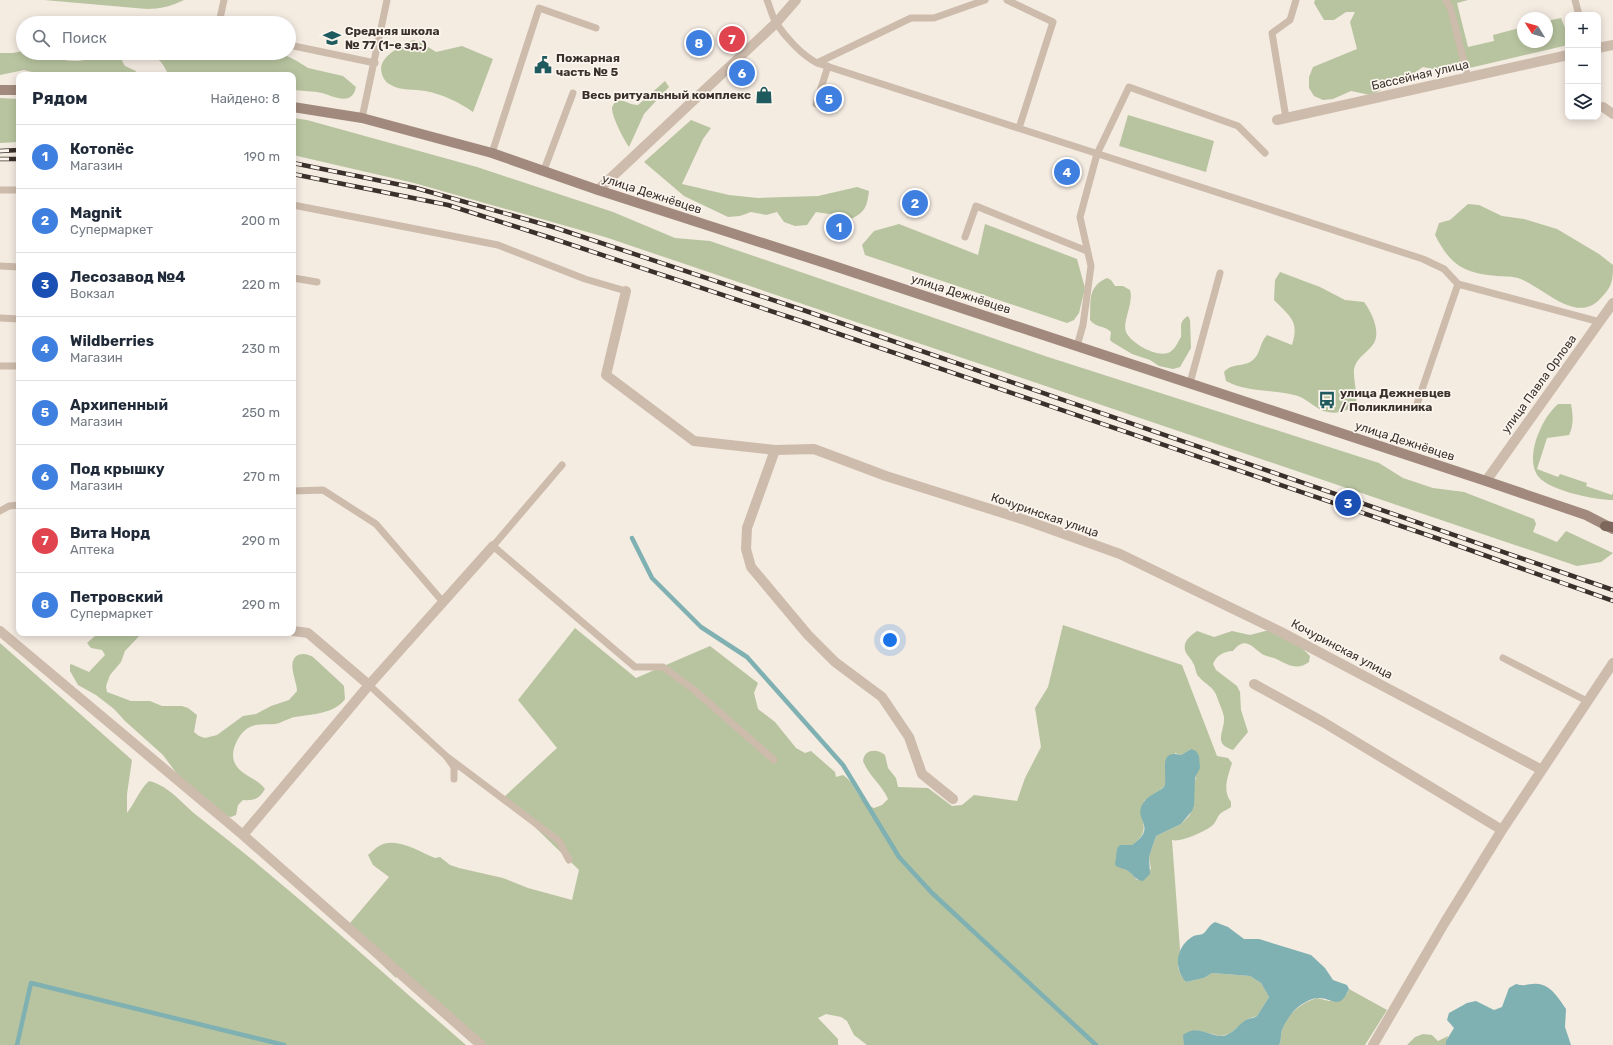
<!DOCTYPE html>
<html lang="ru">
<head>
<meta charset="utf-8">
<style>
  :root { --surface:#fff; --page:#f2f2f3; --text:#1f2937; --muted:#747a83; --line:#e0e1e3; --accent:#1f5a5e }
  body { margin:0; font-family:Rubik,sans-serif; background:var(--page); color:var(--text) }
  .controls { position:absolute; right:12px; top:12px; display:grid; overflow:hidden; border-radius:8px; box-shadow:0 2px 10px #0003 }
  .controls button { width:36px; height:36px; display:grid; place-items:center; padding:0; border:0; border-bottom:1px solid var(--line); background:var(--surface); color:var(--text); font:20px sans-serif }
  .compass { position:absolute; left:1517px; top:12px; width:36px; height:36px; border-radius:50%; background:var(--surface); box-shadow:0 2px 10px #0003; rotate:307deg }
  .you { position:absolute; left:890px; top:640px; width:14px; height:14px; margin:-10px; border:3px solid #fff; border-radius:50%; background:#1a73e8; box-shadow:0 0 0 6px #1a73e833 }
  .badge { display:grid; place-items:center; width:26px; height:26px; border-radius:50%; background:var(--accent); color:#fff; font-size:13px; font-weight:700 }
  .pin { position:absolute; translate:-50% -50%; border:2px solid #fff; box-shadow:0 1px 4px #0006 }
  .list { margin:0; padding:0; list-style:none }
  h2 { display:flex; justify-content:space-between; align-items:center; height:52px; margin:0; padding:0 16px; font-size:17px }
  h2 small { font-size:13px; font-weight:400; color:var(--muted) }
  .list li { display:grid; grid-template-columns:26px 1fr auto; gap:12px; align-items:center; box-sizing:border-box; height:64px; padding:0 16px; border-top:1px solid var(--line) }
  .list b { display:block; font-size:15px; white-space:nowrap }
  .list p { margin:0; font-size:13px; white-space:nowrap; color:var(--muted) }
  .list em { font-size:13px; font-style:normal; color:var(--muted) }
  .icon { flex:none; width:22px; height:22px; fill:none; stroke:currentColor; stroke-width:2; stroke-linecap:round; stroke-linejoin:round }
  .map { position:relative; flex:none; width:1613px; height:1045px; overflow:hidden }
  .search { position:absolute; background:var(--surface); box-shadow:0 2px 10px #0003; left:16px; top:16px; width:280px; height:44px; display:flex; align-items:center; gap:10px; box-sizing:border-box; padding:0 14px; border-radius:22px; color:var(--muted); font-size:15px }
  .panel { position:absolute; background:var(--surface); box-shadow:0 2px 10px #0003; left:16px; top:72px; width:280px; height:564px; border-radius:8px }
  .map>svg:first-child { display:block }
  .green { fill:#b8c4a0; fill-rule:evenodd }
  .water { fill:#7fb0b2 }
  .lines { fill:none; stroke-linecap:round; stroke-linejoin:round }
  .stream { stroke:#7fb0b2; stroke-width:4.5 }
  .lane { stroke:#cdbbac; stroke-width:7 }
  .street { stroke:#cdbbac; stroke-width:10 }
  .secondary { stroke:#a18a7d; stroke-width:10 }
  .primary { stroke:#7d675c; stroke-width:10 }
  .rail-casing { stroke:#3b302b; stroke-width:4.5 }
  .rail { stroke:#fbf5ee; stroke-width:3; stroke-dasharray:9; stroke-linecap:butt }
  .labels { text-anchor:middle; stroke-width:3.5; stroke-linejoin:round; paint-order:stroke }
  .poi-label { font-size:12px; font-weight:bold; fill:#3b302b; stroke:#fbf5ee; text-anchor:start }
  .street-label { font-size:12px; fill:#3b302b; stroke:#fbf5ee }
</style>
</head>
<body>
<div class="map">
<svg width="1613" height="1045" viewBox="0 0 1613 1045">
  <rect width="100%" height="100%" fill="#f4ebe1"/>
  <path class="green" d="M44 0H184C172 6 160 9 147 9Z
    M1315 0H1468L1457 3 1468 47 1494 41 1493 35 1523 27V42H1547V21L1561 18 1568 35V45L1461 70 1442 71 1423 67 1405 79 1386 84 1379 91 1370 95 1351 91 1333 99 1323 100 1314 96 1309 88V77L1313 67 1357 49 1350 22 1355 12H1346L1334 20H1324L1314 3Z
    M413 40 422 43 436 52 462 46 493 59 473 112C459 102 442 94 425 91 414 89 401 91 391 85 386 83 383 78 382 74 376 57 402 46 413 40Z
    M23 51V53C53 53 73 71 102 53H232L245 60H251L287 56 297 61 308 68 343 76 356 87C352 107 333 96 322 93 313 91 302 91 293 90V75H169C166 71 164 65 160 61 158 59 132 54 129 55 125 56 123 58 122 61L125 66 136 71 134 75H44L24 70 0 75V53H13Z
    M665 81 669 87 644 114 629 147C623 138 613 119 612 109 612 105 615 103 617 100 625 100 630 105 638 105Z
    M0 98 19 99V142L0 143Z
    M1128 115 1214 141 1206 172 1119 146Z
    M293 118 307 120 477 167 613 212 675 238 710 241 1048 357 1379 463 1403 478 1433 488 1464 492 1534 519 1536 524 1533 532 1557 542 1566 531 1613 553 1601 562 1577 566 605 237 414 183 293 155Z
    M691 120 711 128 703 139 682 184 729 195 758 198 818 196 857 187 869 191C867 207 865 212 851 219L841 213 829 214 816 212 807 225 795 226 784 222 777 212 766 215 751 212 740 216 728 217 684 196 644 162Z
    M1468 204 1479 205 1502 216 1524 219 1557 229 1599 254 1613 265C1613 282 1612 287 1599 300 1575 324 1542 286 1518 278 1512 276 1504 277 1497 276 1464 273 1451 266 1435 235L1439 223 1450 220Z
    M899 224 978 255 985 224 1077 259 1085 288 1079 313 1074 320 1067 323 865 255 862 245 874 231Z
    M1280 272 1320 287 1345 300 1364 302C1371 311 1381 331 1374 343 1368 353 1356 357 1354 370 1353 383 1359 394 1355 406 1346 411 1338 414 1328 412 1316 410 1309 400 1298 396 1275 389 1248 393 1226 381L1224 372C1233 362 1243 368 1253 360 1261 353 1259 344 1267 335L1292 345C1300 320 1289 316 1274 300L1275 280Z
    M1107 278 1111 280 1115 286H1123L1130 290C1134 303 1122 322 1126 332 1131 343 1155 357 1168 353 1174 351 1178 342 1181 337 1182 328 1178 322 1188 316L1190 320 1191 348 1180 367 1173 369 1159 366 1150 360 1132 354 1112 342 1110 340 1111 332C1104 325 1096 328 1090 320 1091 301 1087 287 1107 278Z
    M1558 404H1571C1573 415 1574 425 1569 435L1547 438 1537 469 1558 477 1560 474 1587 483 1586 486 1612 495 1613 492V500C1596 500 1543 490 1536 473 1531 463 1533 450 1536 440 1541 426 1547 414 1558 404Z
    M1063 625 1182 665 1217 756 1228 758 1232 763C1228 776 1222 790 1231 802V807C1227 810 1223 811 1220 814 1217 817 1216 822 1213 825 1206 831 1180 843 1172 840L1180 949 1178 968 1181 975 1186 982 1204 978 1212 973 1250 976 1261 983 1269 997 1257 1016 1248 1019 1229 1034 1220 1036 1196 1030 1184 1045H867L854 1035 847 1021 841 1017 826 1014 818 1018 838 1039V1045H484L396 969V978L345 929 389 877 373 865 368 855C372 852 376 847 381 845 397 837 420 852 435 858L440 857 450 865 459 868 503 878 528 888 572 900 579 870 504 797 557 748 518 700 575 628 636 678 710 646 758 683 754 693 758 709 775 722 796 748 805 753 811 751 835 772 836 777 843 775C857 784 855 800 874 808L882 805 888 799C882 785 869 776 863 761 864 749 877 748 885 755L888 768 896 778 898 787 928 788 952 806 962 805 974 795 1017 801 1025 778 1041 747 1035 708 1048 687ZM1191 749 1197 773 1194 784V806L1189 816 1181 824 1156 836 1149 857 1151 869 1137 880 1130 872 1125 869 1120 845H1132C1143 837 1146 831 1142 818 1141 813 1143 806 1144 801L1164 787 1175 753 1181 755Z
    M1269 630 1302 648 1310 656 1309 662C1296 672 1286 663 1274 658 1270 657 1266 656 1262 654 1251 646 1245 636 1233 651 1224 651 1216 656 1213 664L1216 670 1237 686 1240 692 1241 710 1248 732 1233 750C1212 744 1225 732 1224 717 1223 711 1219 703 1217 697 1214 687 1205 684 1199 677 1195 673 1196 667 1193 663 1191 658 1186 655 1185 650 1183 641 1191 635 1197 631L1214 637 1232 631 1250 635Z
    M101 633H142L125 651 121 662 110 675 106 686 107 692 131 701H150L162 706H182L188 708 197 715 194 732 199 736 205 738 217 735 243 716 256 714 271 706 289 700 297 691C297 681 286 662 298 655 303 653 308 654 313 657L340 682 344 686 345 699C334 714 313 714 295 717 288 718 282 723 275 724 267 725 257 723 250 727 240 731 230 750 234 761 239 776 257 777 265 789 259 799 254 801 243 800L238 805 236 815 231 817 226 816 180 778 163 755 125 721 114 709 96 695 78 685 70 671V665L71 664 89 672 105 655 102 650 91 648 87 643 96 635Z
    M0 643 132 760 127 794V813C135 803 139 790 149 781 170 786 183 805 200 818 292 889 378 969 466 1045H0Z
    M1349 989 1387 1010 1365 1045H1279C1282 1040 1280 1035 1282 1030 1288 1013 1301 1003 1317 998L1329 1001 1347 994Z
    M1423 1034 1432 1035 1438 1041 1448 1036 1446 1045H1407L1415 1037Z"/>
  <path class="water" d="M1191 749 1196 751 1199 756 1200 768 1195 778 1194 806 1192 811 1181 824 1156 836 1149 857 1150 874 1143 881C1135 880 1134 875 1128 871 1124 868 1120 869 1115 865L1117 849 1120 845H1132C1158 827 1134 821 1142 805 1146 796 1157 793 1164 787 1169 774 1156 749 1181 755Z
    M1215 922 1228 927 1244 939H1259L1311 955 1325 968 1333 980 1347 985 1349 989C1339 1011 1334 998 1318 998 1312 998 1303 1003 1298 1007 1292 1012 1285 1022 1282 1030 1280 1036 1282 1040 1279 1045H1184L1183 1035C1199 1024 1206 1036 1222 1036 1233 1035 1239 1023 1248 1019 1251 1018 1254 1018 1257 1016L1269 997 1261 983 1250 976 1212 973 1204 978 1186 982C1173 968 1176 947 1192 937 1196 934 1200 936 1204 933 1208 929 1209 925 1215 922Z
    M1516 984C1526 987 1529 983 1538 984 1551 985 1559 999 1566 1009L1565 1027 1571 1045H1446V1041L1454 1028 1447 1020 1449 1013 1467 1003 1476 1001 1494 1010 1502 1007 1509 988Z"/>
  <g class="lines">
    <path class="stream" d="M632 538 652 578 701 627 747 657 843 765 899 857 932 893 1096 1045
      M17 1045 31 983 284 1045"/>
    <path class="lane" d="M767 0C770 7 772 16 776 23 786 38 802 55 817 63L911 18H934L985 0
      M1007 0 1053 22 1019 128
      M1446 0 1451 10 1468 78
      M1575 0 1579 15
      M219 23 224 0
      M289 45 375 63
      M817 63 1423 259 1444 269 1458 284 1600 322
      M816 104 828 66
      M362 118 387 0
      M1286 118 1272 33 1290 20 1296 0
      M492 153 539 8 596 28
      M544 170 573 93
      M0 190H19
      M293 205 498 245 585 279 626 291
      M965 237 976 206 1087 251
      M0 266 19 267
      M293 278 317 282
      M0 318 19 319
      M1077 346 1083 325 1091 266 1080 217 1097 154 1129 87 1238 126 1265 153
      M0 366H19
      M1190 383 1220 273
      M1416 407 1458 284
      M562 465 493 546 635 667H663L693 689 774 760
      M293 491 323 490 376 524 443 602
      M0 511 9 506 19 505
      M1503 658 1587 701
      M369 685 446 756 454 767V779
      M446 756 559 841 569 860"/>
    <path class="street" d="M1598 48 1613 45
      M1603 107 1613 114
      M1277 120 1568 55
      M598 190 776 23 796 0
      M626 291 606 375 694 441 775 450 814 449 886 476 1025 520 1120 554 1281 632 1542 770
      M775 450 747 528 746 549 751 567 808 635 835 662 882 697 909 737 922 774 953 799
      M1486 481 1613 303
      M0 631 243 835 481 1045
      M293 631 308 633 369 685
      M1254 684 1323 722 1502 830
      M243 835 369 685 493 546
      M1373 1045 1445 922 1502 830 1613 663"/>
    <path class="secondary" d="M0 90H19
      M293 107 362 118 492 153 598 190 825 263 1486 481 1586 515 1613 529"/>
    <path class="primary" d="M1605 526 1613 527"/>
    <g class="rail-casing">
      <path id="rail" d="M0 151 19 150
        M0 159H19
        M293 163 416 188 553 227 806 311 1613 590
        M293 174 448 205 551 238 801 321 1439 539 1613 601"/>
    </g>
    <use href="#rail" class="rail"/>
  </g>
  <defs>
    <g id="school-bare" transform="scale(1.38)"><path d="M0-5L7-2L0 1L-7-2ZM-4 1L0 2.5L4 1V4Q0 6-4 4Z" fill="#1f5a5e" stroke="#fbf5ee" stroke-width="2.5" paint-order="stroke"/></g>
    <g id="civic-bare" transform="scale(1.38)"><path d="M-.6-6.5H3V-4.5H.6V-3L4-1V1h2V6H-6V1h2V-1L-.6-3ZM-1.2 2.5V6h2.4V2.5Z" fill="#1f5a5e" stroke="#fbf5ee" stroke-width="2.5" paint-order="stroke"/></g>
    <g id="shop-bare" transform="scale(1.38)"><path d="M-5-2.5h2.3a2.7 3.5 0 0 1 5.4 0H5L5.5 6h-11ZM-1.5-2.5h3a1.5 2.3 0 0 0-3 0Z" fill="#1f5a5e" stroke="#fbf5ee" stroke-width="2.5" paint-order="stroke"/></g>
    <g id="bus-bare" transform="scale(1.38)"><path d="M-5-6H5V4H4V6H2V4H-2V6H-4V4H-5ZM-3.5-4V0h7V-4ZM-3.5 1.2v1.5H-2V1.2ZM2 1.2v1.5H3.5V1.2Z" fill="#1f5a5e" stroke="#fbf5ee" stroke-width="2.5" paint-order="stroke"/></g>
  </defs>
  <g fill-rule="evenodd">
    <use href="#school-bare" x="332" y="38"/>
    <use href="#civic-bare" x="543" y="65"/>
    <use href="#shop-bare" x="764" y="95"/>
    <use href="#bus-bare" x="1327" y="400"/>
  </g>
  <g class="labels">
    <g class="poi-label">
      <text x="345" y="35">Средняя школа<tspan x="345" dy="14">№ 77 (1-е зд.)</tspan></text>
      <text x="556" y="62">Пожарная<tspan x="556" dy="14">часть № 5</tspan></text>
      <text x="751" y="99" text-anchor="end">Весь ритуальный комплекс</text>
      <text x="1340" y="397">улица Дежневцев<tspan x="1340" dy="14">/ Поликлиника</tspan></text>
    </g>
    <g class="street-label">
      <text transform="translate(1420 75) rotate(-13)" y="4">Бассейная улица</text>
      <text transform="translate(652 194) rotate(18)" y="4">улица Дежнёвцев</text>
      <text transform="translate(961 294) rotate(18)" y="4">улица Дежнёвцев</text>
      <text transform="translate(1539 384) rotate(-54)" y="4">улица Павла Орлова</text>
      <text transform="translate(1405 441) rotate(18)" y="4">улица Дежнёвцев</text>
      <text transform="translate(1045 515) rotate(19)" y="4">Кочуринская улица</text>
      <text transform="translate(1342 649) rotate(28)" y="4">Кочуринская улица</text>
    </g>
  </g>
</svg>
<div class="controls">
<button>+</button>
<button>−</button>
<button><svg class="icon" aria-label="layers" viewBox="0 0 24 24"><path d="M12 4l9 5-9 5-9-5zM3 14l9 5 9-5"/></svg></button>
</div>
<svg class="compass" viewBox="-18 -18 36 36"><path d="M0-13l5 13h-10z" fill="#e53935"/><path d="M0 13l5-13h-10z" fill="#747a83"/></svg>
<div class="you"></div>
<div class="pin badge" style="left:839px;top:227px;background:#3f7fe0">1</div>
<div class="pin badge" style="left:915px;top:203px;background:#3f7fe0">2</div>
<div class="pin badge" style="left:1348px;top:503px;background:#1a4fb4">3</div>
<div class="pin badge" style="left:1067px;top:172px;background:#3f7fe0">4</div>
<div class="pin badge" style="left:829px;top:99px;background:#3f7fe0">5</div>
<div class="pin badge" style="left:742px;top:73px;background:#3f7fe0">6</div>
<div class="pin badge" style="left:732px;top:39px;background:#e0444e">7</div>
<div class="pin badge" style="left:699px;top:43px;background:#3f7fe0">8</div>
<div class="search"><svg class="icon" aria-label="search" viewBox="0 0 24 24"><circle cx="10" cy="10" r="6"/><path d="M15 15l6 6"/></svg>Поиск</div>
<section class="panel">
<h2>Рядом<small>Найдено: 8</small></h2>
<ul class="list">
<li><span class="badge" style="background:#3f7fe0">1</span><div><b>Котопёс</b><p>Магазин</p></div><em>190 m</em></li>
<li><span class="badge" style="background:#3f7fe0">2</span><div><b>Magnit</b><p>Супермаркет</p></div><em>200 m</em></li>
<li><span class="badge" style="background:#1a4fb4">3</span><div><b>Лесозавод №4</b><p>Вокзал</p></div><em>220 m</em></li>
<li><span class="badge" style="background:#3f7fe0">4</span><div><b>Wildberries</b><p>Магазин</p></div><em>230 m</em></li>
<li><span class="badge" style="background:#3f7fe0">5</span><div><b>Архипенный</b><p>Магазин</p></div><em>250 m</em></li>
<li><span class="badge" style="background:#3f7fe0">6</span><div><b>Под крышку</b><p>Магазин</p></div><em>270 m</em></li>
<li><span class="badge" style="background:#e0444e">7</span><div><b>Вита Норд</b><p>Аптека</p></div><em>290 m</em></li>
<li><span class="badge" style="background:#3f7fe0">8</span><div><b>Петровский</b><p>Супермаркет</p></div><em>290 m</em></li>
</ul>
</section>
</div>
</body>
</html>
